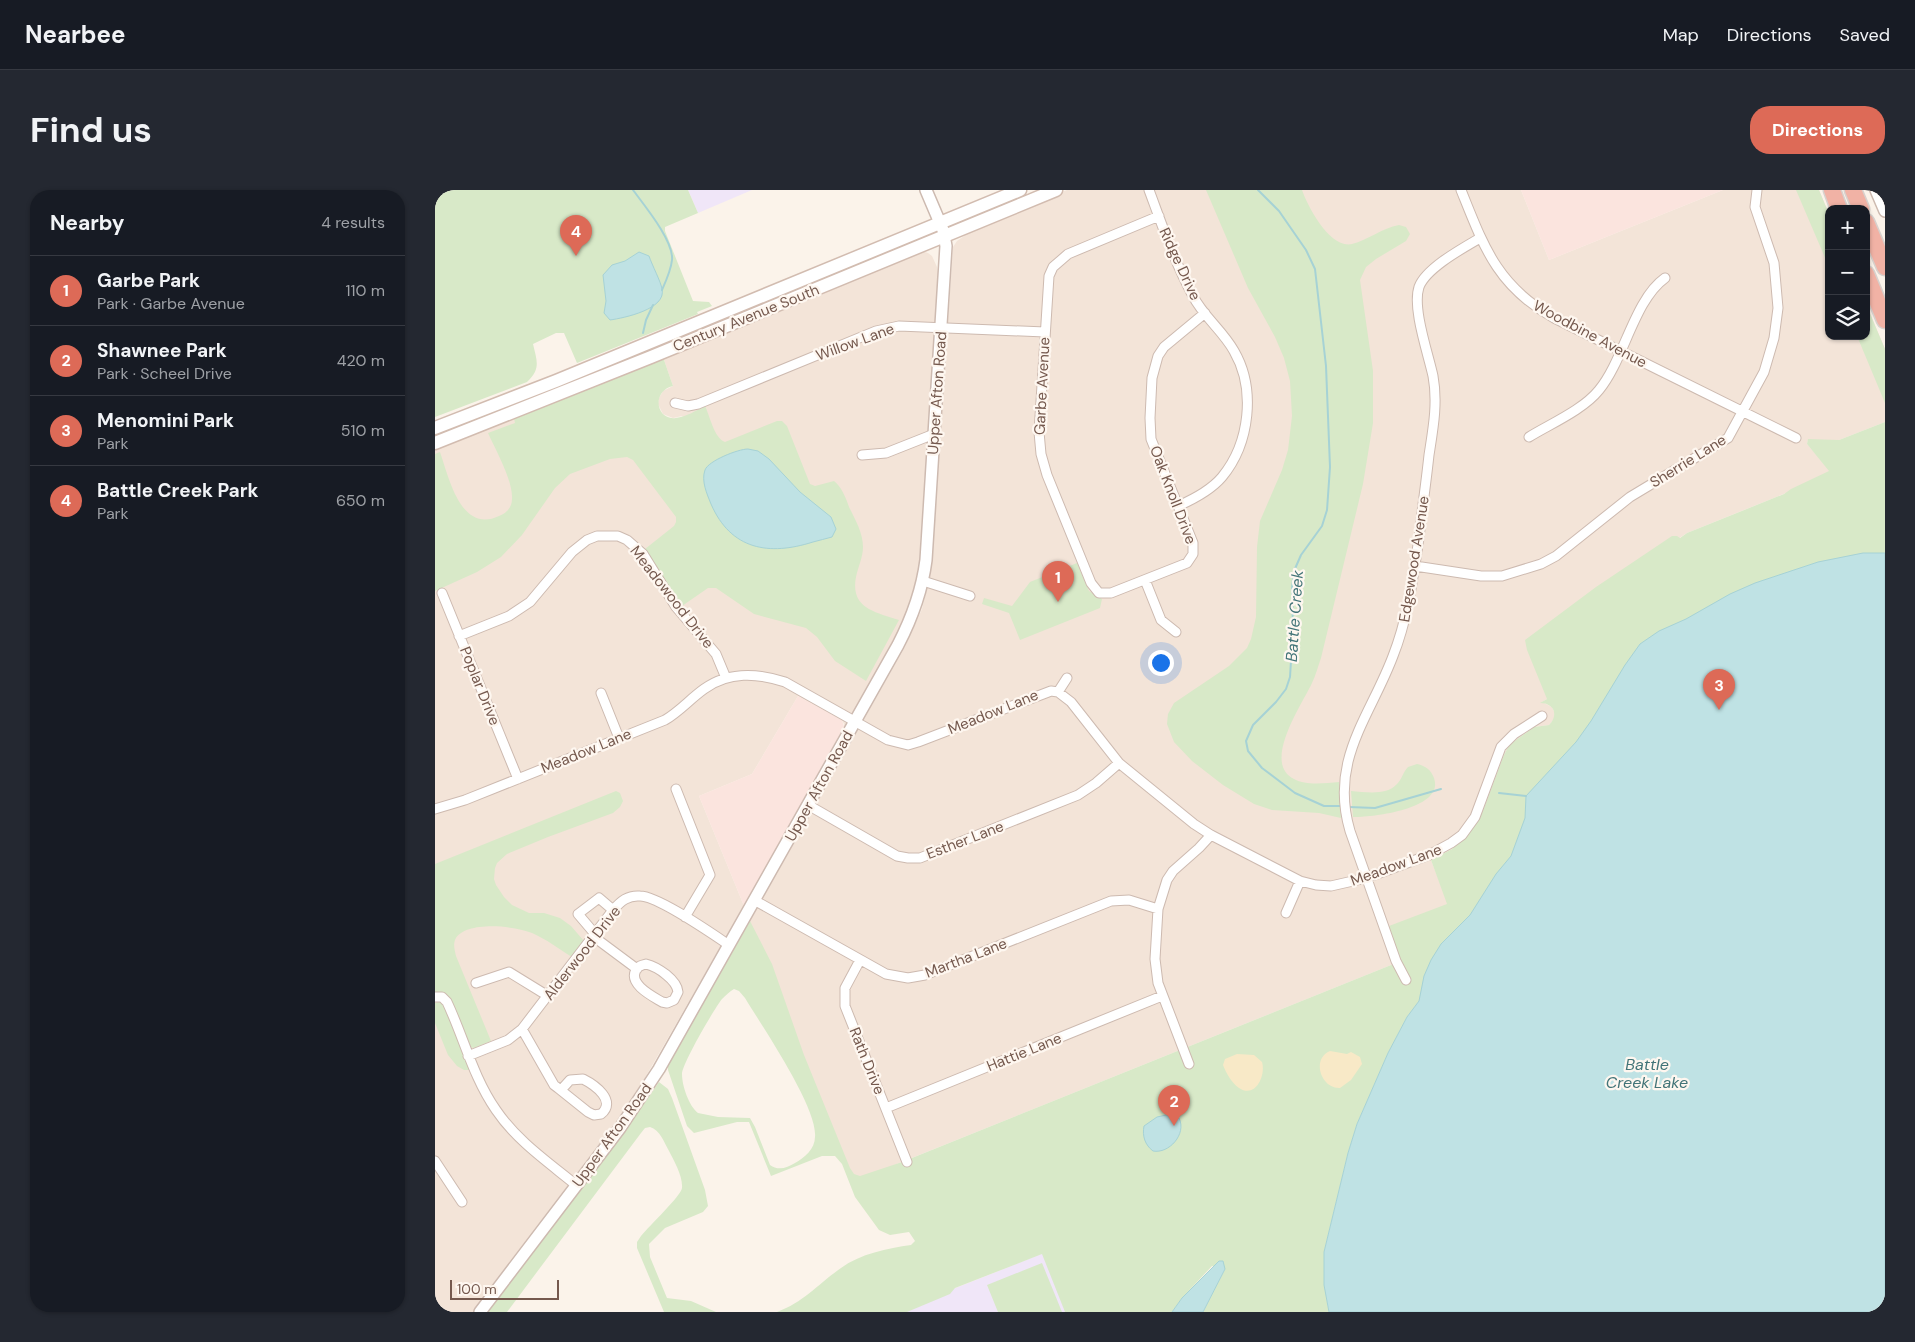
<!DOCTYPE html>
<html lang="en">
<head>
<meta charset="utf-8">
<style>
  :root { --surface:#171b24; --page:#242831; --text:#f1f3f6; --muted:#9ea1a6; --line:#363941; --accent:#dd6a57 }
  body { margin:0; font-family:"DM Sans",sans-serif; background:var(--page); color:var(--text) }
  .controls { position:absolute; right:15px; top:15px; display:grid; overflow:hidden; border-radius:10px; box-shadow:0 1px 4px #0004 }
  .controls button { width:45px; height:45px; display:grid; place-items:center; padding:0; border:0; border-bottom:1px solid var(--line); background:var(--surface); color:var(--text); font:25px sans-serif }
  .scale { position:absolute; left:15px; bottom:12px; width:109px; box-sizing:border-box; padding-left:5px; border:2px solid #75594e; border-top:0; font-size:14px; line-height:18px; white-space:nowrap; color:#75594e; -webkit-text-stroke:4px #fef7f0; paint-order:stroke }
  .you { position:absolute; left:725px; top:472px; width:18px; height:18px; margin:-12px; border:4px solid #fff; border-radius:50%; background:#1a73e8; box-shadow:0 0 0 8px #1a73e833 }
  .badge { display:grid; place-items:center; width:32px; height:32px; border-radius:50%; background:var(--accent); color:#fff; font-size:16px; font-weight:700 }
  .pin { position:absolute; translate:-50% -41px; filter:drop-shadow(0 1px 2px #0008) }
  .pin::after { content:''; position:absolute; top:26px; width:18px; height:15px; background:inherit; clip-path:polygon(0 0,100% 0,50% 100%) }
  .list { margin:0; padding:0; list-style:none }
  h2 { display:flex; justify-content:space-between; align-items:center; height:65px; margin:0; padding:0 20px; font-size:21px }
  h2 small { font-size:16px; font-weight:400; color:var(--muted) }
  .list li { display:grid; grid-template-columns:32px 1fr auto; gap:15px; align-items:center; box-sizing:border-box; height:70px; padding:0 20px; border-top:1px solid var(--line) }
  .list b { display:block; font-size:19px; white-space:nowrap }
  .list p { margin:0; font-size:16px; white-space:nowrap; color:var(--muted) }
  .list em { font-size:16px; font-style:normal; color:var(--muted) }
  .icon { flex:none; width:28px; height:28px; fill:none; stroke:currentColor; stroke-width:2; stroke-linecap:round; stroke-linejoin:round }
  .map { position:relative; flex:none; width:1450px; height:1122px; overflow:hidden; border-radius:20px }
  header { display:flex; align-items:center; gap:30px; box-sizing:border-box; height:70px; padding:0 25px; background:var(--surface); border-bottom:1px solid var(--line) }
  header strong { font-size:24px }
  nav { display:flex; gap:28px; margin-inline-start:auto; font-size:18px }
  .intro { display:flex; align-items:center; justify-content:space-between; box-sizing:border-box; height:120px; padding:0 30px }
  h1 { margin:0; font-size:35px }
  .button { padding:12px 22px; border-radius:20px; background:var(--accent); color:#fff; font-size:18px; font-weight:700 }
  main { display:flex; gap:30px; padding:0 30px }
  aside { flex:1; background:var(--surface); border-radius:20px; box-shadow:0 1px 4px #0004 }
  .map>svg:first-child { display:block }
  .residential { fill:#f3e4d8 }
  .commercial { fill:#fbe4de }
  .education { fill:#f0e6f8 }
  .green { fill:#d8e9c8; fill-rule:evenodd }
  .sand { fill:#f8e9c7 }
  .water { fill:#bfe2e4; stroke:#a6d2d5 }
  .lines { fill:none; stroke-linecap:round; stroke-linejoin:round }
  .stream { stroke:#a6d2d5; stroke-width:2 }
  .minor-casing { stroke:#cdbab0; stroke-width:11 }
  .tertiary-casing { stroke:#cdbab0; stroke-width:14 }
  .secondary-casing { stroke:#d2bcb0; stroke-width:15 }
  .motorway-casing { stroke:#d8d1cd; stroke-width:19 }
  .minor { stroke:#fff; stroke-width:9 }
  .tertiary { stroke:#fff; stroke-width:11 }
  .secondary { stroke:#fff; stroke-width:12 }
  .motorway { stroke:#f1b2a5; stroke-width:16 }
  .labels { text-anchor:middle; stroke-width:4.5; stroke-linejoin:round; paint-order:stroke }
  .street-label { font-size:15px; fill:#75594e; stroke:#fef7f0 }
  .water-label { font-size:16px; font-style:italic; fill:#427478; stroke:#fef7f0 }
</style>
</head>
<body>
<header>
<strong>Nearbee</strong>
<nav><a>Map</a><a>Directions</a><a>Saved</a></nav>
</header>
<div class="intro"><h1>Find us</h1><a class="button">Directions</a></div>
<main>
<aside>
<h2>Nearby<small>4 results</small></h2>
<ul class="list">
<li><span class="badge">1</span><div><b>Garbe Park</b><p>Park · Garbe Avenue</p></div><em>110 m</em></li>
<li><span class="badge">2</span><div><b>Shawnee Park</b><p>Park · Scheel Drive</p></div><em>420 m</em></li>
<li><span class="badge">3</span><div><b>Menomini Park</b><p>Park</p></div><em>510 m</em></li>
<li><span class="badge">4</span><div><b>Battle Creek Park</b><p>Park</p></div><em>650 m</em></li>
</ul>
</aside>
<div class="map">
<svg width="1450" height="1122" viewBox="0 0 1450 1122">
  <rect width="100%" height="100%" fill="#fbf3ea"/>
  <path class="residential" d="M632 0H1086L1114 70 1288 0H1384L1394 24V146H1431V114L1450 159V232L1404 250H1373L1372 254 1398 284 1252 343 1108 438 1112 509 1107 512 1117 517 1120 524 1119 529 1114 535 1099 537 1074 555 1068 567 1049 618 1037 639 1017 659 996 670 1013 714 966 771 417 992 313 734 470 457 487 419 494 391 498 360 518 57 522 51 541 38Z
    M487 61 493 63 497 66 502 77 503 86 484 374 478 402 468 432 409 539V534L407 530 363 506 317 584 264 606 309 716 207 893 174 942 85 1061 38 1122H0V258L79 228 189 257 247 332 211 360 231 392 374 302 286 259 247 226 238 228 228 224 223 214 224 208 228 201 238 196 228 167Z"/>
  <path class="commercial" d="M1086 0H1288L1114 70Z
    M363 506 407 530 409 537 309 716 264 606 317 584Z"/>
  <path class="education" d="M253 0H317L263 23Z
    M609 1063 633 1122H460Z"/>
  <path class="green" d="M0 0H253L263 23 230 37V41L258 111 274 112 277 116 262 122 263 124 142 173 129 143H121L98 154C102 171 106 179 92 192L0 227Z
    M771 0H867C873 17 895 59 917 54 933 50 947 38 964 35L971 37 975 44 971 51 941 69 931 77 925 90 938 181V233L928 294 886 468C883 476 881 485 877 493 868 513 826 573 859 589 872 596 890 593 904 592L906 628 884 623 837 620 819 614 788 595 757 571 739 552 732 534 733 524 739 513 794 476 812 458 816 449 821 427 822 357 825 331 847 280 853 260 857 226 855 191 849 168 840 147 813 98Z
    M1361 0H1384L1394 24V77Z
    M1431 114 1450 159V213L1422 146H1431Z
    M228 167 238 196C216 201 221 231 241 228 251 227 262 220 270 216 275 226 279 248 290 252L342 231H347L352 236 375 294 380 296 399 291C406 296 411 308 414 317 420 329 428 343 428 357 428 367 423 377 421 387 415 418 440 422 464 430L431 491 400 471 382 447 371 438 319 424 281 398H273L247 416 210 359 239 336 241 332V327L198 270 192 267 175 269 135 284 120 298 87 345 66 367 42 382 0 401V264L5 262C14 288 26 344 64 326 72 323 77 317 77 309 78 290 61 261 53 243L80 233 79 228Z
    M1450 232V618L984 811 972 827 953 863 922 934 913 963 889 1062 892 1112 894 1122H768L790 1079 777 1076 747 1108 737 1122H630L607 1064 520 1098 515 1104 472 1122H342C369 1112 383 1094 406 1078 425 1064 453 1058 476 1055L480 1051 474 1042 455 1045 444 1040 420 1007 407 974 400 966H387L336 986 314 932H302L259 943 252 936 233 880V875L315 731 337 774 369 865 415 978 419 984 425 986 467 972 966 771 954 736 1012 714 996 670 1017 659 1037 639 1049 618 1068 567 1074 555 1099 537 1114 535C1124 525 1119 513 1105 513L1112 509 1092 460 1090 450 1161 397 1237 346H1242L1245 348 1252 343 1349 304 1356 299 1394 281 1372 254 1373 249 1404 250ZM299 799 304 801 310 808C327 836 383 918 380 947 380 959 369 968 360 973 352 978 343 981 335 975L320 937 315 928 283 927 263 923C254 916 247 896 247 884 247 874 279 819 287 809 291 805 294 802 299 799Z
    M642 373 654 401 667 409 665 418 585 450 574 423 547 414 549 408 577 416 595 392Z
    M982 574C991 576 996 580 999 588 1010 619 937 627 918 627L916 601C931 602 951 606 962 594 967 589 968 582 973 577Z
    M181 601 185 603 188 611 185 617 178 623 113 647 72 664 62 673 60 678 59 689 61 695 69 707 77 715 94 723H109L125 728 136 736 149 751 137 767C124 759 111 749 97 743 81 736 29 730 20 750 18 755 20 761 21 766L56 851 39 858 35 857 7 803 0 802V674Z
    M5 812 10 816 35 880H29L22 876 13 865 0 833V813Z
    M224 892 233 899 237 908 270 1000 273 1016 268 1022 230 1038 214 1054 215 1067 232 1108 256 1111 281 1122H229L202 1058V1052L206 1046C214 1036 246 1006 247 998 248 986 239 971 234 961 229 952 225 940 215 937L210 938 206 943 72 1122H51L173 964Z
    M607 1073 627 1122H563L552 1095Z"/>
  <path class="sand" d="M895 861 912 864 916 862 925 867 927 874 916 890 905 898C886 899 876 869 895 861Z
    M802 864 819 865 827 872C831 885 821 909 804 898 797 893 791 883 788 875L790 869Z"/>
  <path class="water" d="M204 62 214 66C217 75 226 92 227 99 232 119 189 128 175 130L169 123 171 111 168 85 177 75 190 71Z
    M313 259 323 261 334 269 365 302 396 327 401 339 397 347C391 349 384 350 378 352 334 366 296 360 276 314 272 304 266 291 270 280 273 271 303 259 313 259Z
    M1428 363H1450V1122H894L889 1095V1062L913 963 922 934 953 863 972 827 984 811 989 786 996 770 1006 754 1035 725 1061 684 1076 666 1090 628 1091 606 1141 552 1156 531 1190 475 1205 454 1224 441 1251 429 1295 404 1320 393 1383 372Z
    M731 925H738L744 928C752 944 734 964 718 961 710 955 707 946 709 936L722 927Z
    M784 1071H788L790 1079 768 1122H737L747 1108Z"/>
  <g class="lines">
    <path class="stream" d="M198 0C209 15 239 51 237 70 236 80 231 91 227 100
      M823 0 844 21 871 60 880 79 891 176 895 277 892 320 887 336 866 365 859 381 857 398 858 438 855 487 851 499 841 512 818 535 811 551 813 561 827 578 860 603 889 616H906
      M208 143 211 130 218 115
      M1064 603 1091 606
      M914 617 940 618 1006 599"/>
    <g class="minor-casing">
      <path id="minor" d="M714 0C727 35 740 73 758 106 768 126 788 141 799 161 821 199 815 253 787 287 776 300 759 309 743 316
        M1026 0C1049 57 1062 96 1119 128L1361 248
        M724 26 633 64 618 77 614 86 604 242 606 264 612 285 656 393 664 403H676L752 373 758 364V353L716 249 715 228 717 188 723 166 729 157 770 123
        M240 213 253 216 263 214 441 141 464 136 610 142
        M1094 247C1115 234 1148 220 1164 200 1189 170 1199 110 1230 88
        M427 265 451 263 499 244
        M980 376 1046 386H1067L1106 374 1121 366 1195 307 1293 248 1329 182 1339 148 1343 118 1339 73 1320 17 1322 0
        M710 390 726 430 741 442
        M488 391 535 406
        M7 403 83 589
        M24 446 74 426 95 412 137 362 152 350 162 346H183L192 350 208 364 241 417 281 464 291 488
        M623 502 632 488
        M166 503 184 548
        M241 599 275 685 250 727
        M373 615 462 666 473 668H485L643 605 661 593 684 573
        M0 619 30 610 230 530C245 521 255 509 269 499 294 481 322 483 350 492L453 550 473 555 483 552 616 501 623 502 636 512 684 573 759 634 776 645 865 691 881 695 896 696 931 688 994 665 1016 653 1027 645 1040 627 1066 557 1079 544 1107 526
        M319 710 451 784 473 788 490 785 676 711 694 710 723 719
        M851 723 865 691
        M160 744 143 724 164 708 178 720
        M159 747 202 779
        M425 770 410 798V816L472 972
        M211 774C223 777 242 790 243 802L239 810 232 813 227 812C217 806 193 794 201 780 203 776 207 775 211 774Z
        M971 790 961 771 915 641C894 570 935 527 958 466 973 428 978 388 984 348 987 320 991 293 994 265 998 239 1003 213 998 186 993 163 977 118 984 97 991 78 1028 58 1045 48
        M41 793 74 782 113 806
        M0 807H7L12 812C29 848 38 887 61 920 82 951 113 972 141 995
        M87 839 119 895 123 898 153 922 159 925 166 924C182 911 160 895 148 889L135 890 126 900
        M33 866 73 850 87 839 178 720C186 711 193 705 205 706 223 706 276 743 294 755
        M754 874 723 793 720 769 723 719 732 690 738 681 764 658 776 645
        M451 918 727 806
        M0 971 27 1012"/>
    </g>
    <g class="tertiary-casing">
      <path id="tertiary" d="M1441 0 1450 21
        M45 1122 185 938 224 879 463 455C477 428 487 401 491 370L511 56 508 40 491 0"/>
    </g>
    <g class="secondary-casing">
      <path id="secondary" d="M0 238 121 191 585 0
        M0 253 216 167 621 0"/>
    </g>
    <g class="motorway-casing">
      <path id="motorway" d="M1397 0 1404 19
        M1418 0 1426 19
        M1431 32 1450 77
        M1431 84 1450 130"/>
    </g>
    <use href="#minor" class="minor"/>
    <use href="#tertiary" class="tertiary"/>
    <use href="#secondary" class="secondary"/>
    <use href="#motorway" class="motorway"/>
  </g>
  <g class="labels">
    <g class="street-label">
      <text transform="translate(745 74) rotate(65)" y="5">Ridge Drive</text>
      <text transform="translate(311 128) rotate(-22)" y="5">Century Avenue South</text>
      <text transform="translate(1155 144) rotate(28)" y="5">Woodbine Avenue</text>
      <text transform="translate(420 152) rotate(-20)" y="5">Willow Lane</text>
      <text transform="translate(607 196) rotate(-87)" y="5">Garbe Avenue</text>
      <text transform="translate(502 203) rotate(-86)" y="5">Upper Afton Road</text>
      <text transform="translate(1253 271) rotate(-32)" y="5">Sherrie Lane</text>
      <text transform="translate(738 305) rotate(69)" y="5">Oak Knoll Drive</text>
      <text transform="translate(979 369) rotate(-81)" y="5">Edgewood Avenue</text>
      <text transform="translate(237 407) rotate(52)" y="5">Meadowood Drive</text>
      <text transform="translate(45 496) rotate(68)" y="5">Poplar Drive</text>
      <text transform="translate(558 522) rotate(-22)" y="5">Meadow Lane</text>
      <text transform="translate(151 561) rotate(-22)" y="5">Meadow Lane</text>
      <text transform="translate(384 596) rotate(-61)" y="5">Upper Afton Road</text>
      <text transform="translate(530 650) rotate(-21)" y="5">Esther Lane</text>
      <text transform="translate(961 675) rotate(-20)" y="5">Meadow Lane</text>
      <text transform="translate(147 763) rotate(-52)" y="5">Alderwood Drive</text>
      <text transform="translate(531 768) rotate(-21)" y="5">Martha Lane</text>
      <text transform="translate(589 862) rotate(-22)" y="5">Hattie Lane</text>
      <text transform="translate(432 871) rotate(68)" y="5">Rath Drive</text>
      <text transform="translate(177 945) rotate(-54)" y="5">Upper Afton Road</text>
    </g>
    <g class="water-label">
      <text transform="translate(859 426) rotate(-86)" y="6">Battle Creek</text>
      <text x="1212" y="880">Battle<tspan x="1212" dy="18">Creek Lake</tspan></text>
    </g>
  </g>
</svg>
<div class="controls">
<button>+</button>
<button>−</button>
<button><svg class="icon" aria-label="layers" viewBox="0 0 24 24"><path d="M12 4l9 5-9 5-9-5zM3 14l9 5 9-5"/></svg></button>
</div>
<div class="scale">100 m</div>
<div class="you"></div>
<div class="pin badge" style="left:623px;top:412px">1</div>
<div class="pin badge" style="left:739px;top:936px">2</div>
<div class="pin badge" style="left:1284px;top:520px">3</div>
<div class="pin badge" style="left:141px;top:66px">4</div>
</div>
</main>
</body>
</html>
